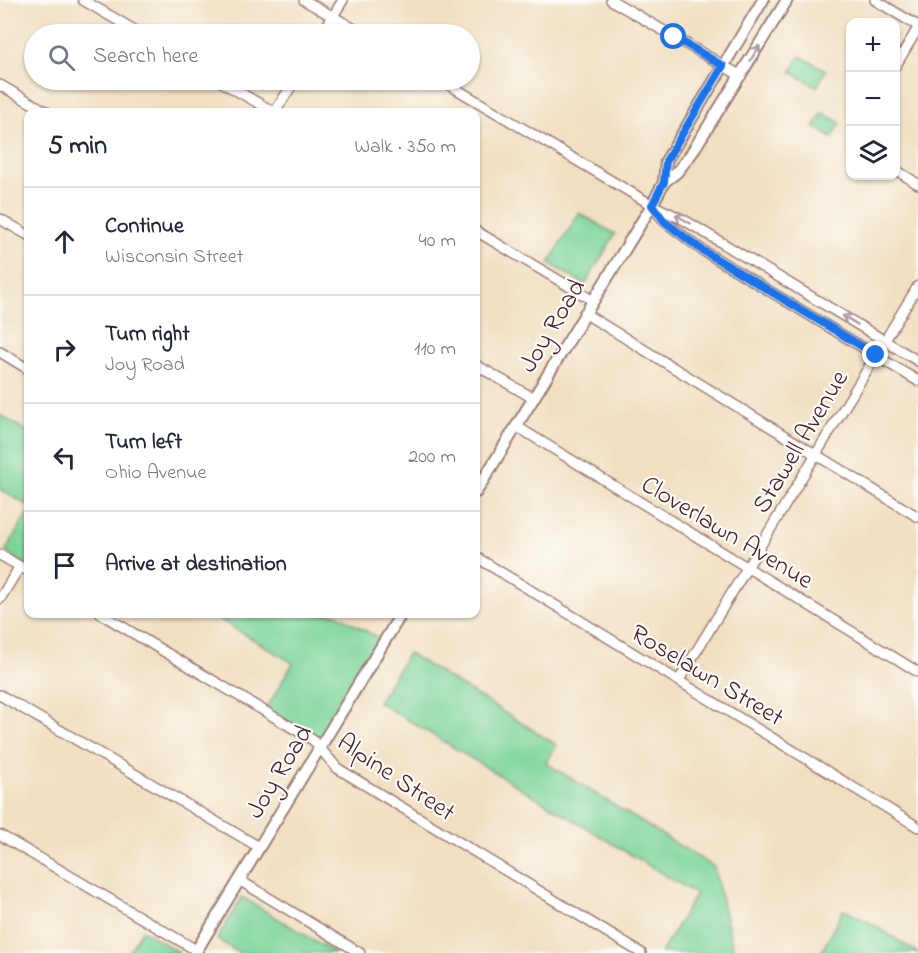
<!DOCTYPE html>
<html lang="en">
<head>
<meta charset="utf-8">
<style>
  :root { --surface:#fff; --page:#f2f2f3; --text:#1f2937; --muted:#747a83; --line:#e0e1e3 }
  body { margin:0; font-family:"Indie Flower",sans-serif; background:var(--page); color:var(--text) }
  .controls { position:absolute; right:18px; top:18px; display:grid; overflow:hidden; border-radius:12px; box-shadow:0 2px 4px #0004 }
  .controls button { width:54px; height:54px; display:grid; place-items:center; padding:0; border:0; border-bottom:2px solid var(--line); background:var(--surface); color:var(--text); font:30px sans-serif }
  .stop { position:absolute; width:18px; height:18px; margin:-14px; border:4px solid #1a73e8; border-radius:50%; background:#fff }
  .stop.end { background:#1a73e8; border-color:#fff; box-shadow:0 2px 6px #0008 }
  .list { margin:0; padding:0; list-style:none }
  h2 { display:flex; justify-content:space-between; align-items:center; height:78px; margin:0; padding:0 24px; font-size:26px }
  h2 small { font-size:20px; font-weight:400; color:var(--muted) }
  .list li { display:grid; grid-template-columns:39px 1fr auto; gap:18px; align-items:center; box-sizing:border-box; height:108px; padding:0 24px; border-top:2px solid var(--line) }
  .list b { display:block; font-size:22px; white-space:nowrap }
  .list p { margin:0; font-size:20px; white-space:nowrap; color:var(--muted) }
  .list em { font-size:20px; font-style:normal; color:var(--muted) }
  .icon { flex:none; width:33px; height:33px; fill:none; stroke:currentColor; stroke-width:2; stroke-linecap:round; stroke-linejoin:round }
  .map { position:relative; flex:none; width:918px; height:953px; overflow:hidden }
  .search { position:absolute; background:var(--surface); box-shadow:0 2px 4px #0004; left:24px; top:24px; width:456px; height:66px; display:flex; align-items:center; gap:15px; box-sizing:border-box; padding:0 21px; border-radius:33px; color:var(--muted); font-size:22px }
  .panel { position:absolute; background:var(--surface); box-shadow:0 2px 4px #0004; left:24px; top:108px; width:456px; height:510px; border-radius:12px }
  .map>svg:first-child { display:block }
  .green { fill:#7bd499; stroke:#627a62; stroke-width:1.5 }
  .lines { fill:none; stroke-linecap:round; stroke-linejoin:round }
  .minor-casing { stroke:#9e7f76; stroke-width:12 }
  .tertiary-casing { stroke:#9e7f76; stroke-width:14 }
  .minor { stroke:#fff; stroke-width:9 }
  .tertiary { stroke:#fff; stroke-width:10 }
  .oneway { stroke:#ae9aa0 }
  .route { stroke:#1a73e8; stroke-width:8 }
  .labels { text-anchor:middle; stroke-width:4.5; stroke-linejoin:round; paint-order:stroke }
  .street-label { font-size:26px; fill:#4a1f2b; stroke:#fdfcf7 }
</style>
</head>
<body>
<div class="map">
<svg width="918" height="953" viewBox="0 0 918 953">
  <rect width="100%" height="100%" fill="#fdfcf7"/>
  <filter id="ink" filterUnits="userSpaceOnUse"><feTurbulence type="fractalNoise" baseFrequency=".0167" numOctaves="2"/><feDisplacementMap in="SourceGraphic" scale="12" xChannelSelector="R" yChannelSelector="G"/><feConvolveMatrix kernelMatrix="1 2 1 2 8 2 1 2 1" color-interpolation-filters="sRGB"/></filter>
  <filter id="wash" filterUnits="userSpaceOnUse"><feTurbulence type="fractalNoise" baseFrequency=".008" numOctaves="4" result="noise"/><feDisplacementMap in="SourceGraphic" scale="24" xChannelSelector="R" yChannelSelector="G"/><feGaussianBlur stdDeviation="1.35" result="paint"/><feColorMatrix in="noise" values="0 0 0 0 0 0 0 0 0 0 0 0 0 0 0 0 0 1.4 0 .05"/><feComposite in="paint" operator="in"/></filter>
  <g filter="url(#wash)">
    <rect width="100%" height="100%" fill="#f1dfc1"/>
    <path class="green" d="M800 56 826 70 817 87 791 72Z
      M823 113 841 123 832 138 814 127Z
      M579 213 615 234 585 285 549 263Z
      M0 415 28 432V506L0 489Z
      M28 512V566L5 552Z
      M210 614H336L384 641 321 744 265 711 293 663Z
      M408 653 557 745 546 763 714 867 734 953H661L696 894 378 702Z
      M242 897 335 953H239L217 939Z
      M843 910 869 922 918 953H821Z
      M142 930 178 952V953H128Z"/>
  </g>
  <g filter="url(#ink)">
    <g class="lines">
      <g class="minor-casing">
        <path id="minor" d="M83 0 141 34
          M304 0 363 34
          M611 0 741 76
          M875 0 918 26
          M322 34 343 0
          M896 65 918 28
          M218 80 274 112
          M441 80 652 205 684 220 918 361
          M0 85 47 112
          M275 112 295 80
          M896 170 918 184
          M653 207 665 222 702 250 918 381
          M0 219 28 235
          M476 231 592 300
          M584 313 918 517
          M0 352 28 369
          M476 365 533 398
          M516 426 918 672
          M0 555 28 571
          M476 557 918 827
          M0 599 20 566
          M101 614 313 740 337 768 641 953
          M679 680 918 286
          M0 695 259 847
          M0 835 196 950
          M239 880 360 953"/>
      </g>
      <g class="tertiary-casing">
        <path id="tertiary" d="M664 182 677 172 691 154 787 0
          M476 492 652 205 664 182 666 161 763 0
          M195 953 401 614"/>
      </g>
      <use href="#minor" class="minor"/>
      <use href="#tertiary" class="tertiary"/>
    </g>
    <defs><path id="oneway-shaft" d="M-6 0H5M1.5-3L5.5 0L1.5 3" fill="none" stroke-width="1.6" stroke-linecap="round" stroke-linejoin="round" transform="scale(1.5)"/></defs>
    <g class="oneway">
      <use href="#oneway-shaft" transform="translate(755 53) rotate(-59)"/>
      <use href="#oneway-shaft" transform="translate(683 219) rotate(-150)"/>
      <use href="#oneway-shaft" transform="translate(850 320) rotate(-149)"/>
    </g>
  </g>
  <g class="lines" filter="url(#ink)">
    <path class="route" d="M674 37 723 66 666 161 664 182 652 205 665 222 702 250 876 355"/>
  </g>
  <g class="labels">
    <g class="street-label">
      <text transform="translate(551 325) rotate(-59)" y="9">Joy Road</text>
      <text transform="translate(799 441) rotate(-59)" y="9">Stawell Avenue</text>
      <text transform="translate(728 531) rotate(31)" y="9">Cloverlawn Avenue</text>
      <text transform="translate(708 674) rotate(31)" y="9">Roselawn Street</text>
      <text transform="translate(278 771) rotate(-59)" y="9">Joy Road</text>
      <text transform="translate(397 776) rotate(34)" y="9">Alpine Street</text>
    </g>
  </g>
</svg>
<div class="controls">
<button>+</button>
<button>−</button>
<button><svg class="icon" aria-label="layers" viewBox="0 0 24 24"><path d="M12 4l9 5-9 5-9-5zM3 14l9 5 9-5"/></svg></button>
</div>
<div class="stop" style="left:674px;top:37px"></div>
<div class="stop end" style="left:876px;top:355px"></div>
<div class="search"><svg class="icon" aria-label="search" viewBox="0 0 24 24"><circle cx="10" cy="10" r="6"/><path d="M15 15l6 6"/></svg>Search here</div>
<section class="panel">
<h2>5 min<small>Walk · 350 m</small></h2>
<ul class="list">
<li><svg class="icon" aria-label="ahead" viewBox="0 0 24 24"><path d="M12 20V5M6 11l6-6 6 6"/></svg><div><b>Continue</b><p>Wisconsin Street</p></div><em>40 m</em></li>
<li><svg class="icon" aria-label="right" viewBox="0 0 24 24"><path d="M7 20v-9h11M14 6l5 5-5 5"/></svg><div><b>Turn right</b><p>Joy Road</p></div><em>110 m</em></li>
<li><svg class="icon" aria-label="left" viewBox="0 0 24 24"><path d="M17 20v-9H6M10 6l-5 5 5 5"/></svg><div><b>Turn left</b><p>Ohio Avenue</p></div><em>200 m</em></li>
<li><svg class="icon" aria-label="arrive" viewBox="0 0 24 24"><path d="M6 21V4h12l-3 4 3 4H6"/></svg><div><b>Arrive at destination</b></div></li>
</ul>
</section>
</div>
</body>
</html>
